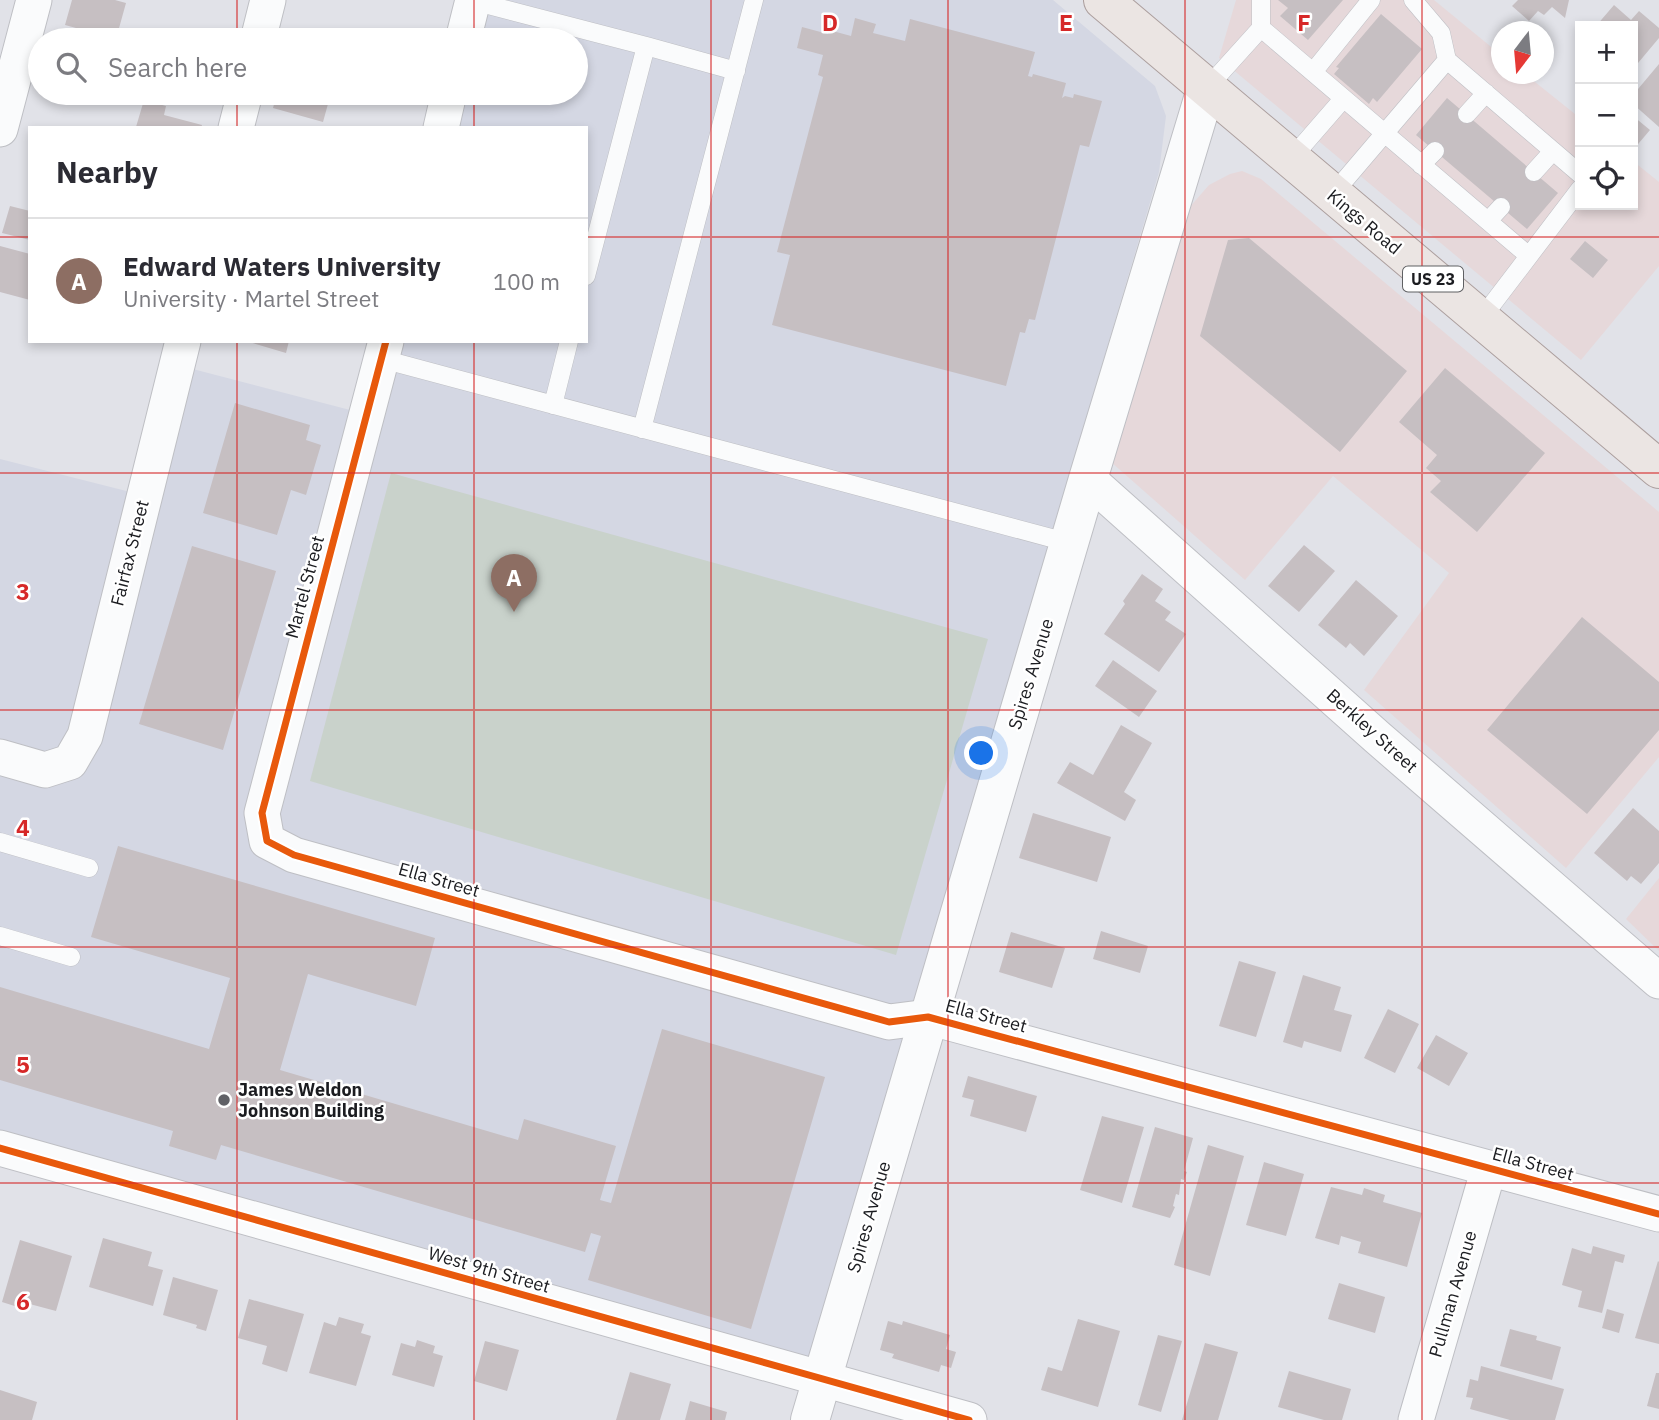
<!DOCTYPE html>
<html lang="en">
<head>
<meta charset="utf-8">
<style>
  :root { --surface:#fff; --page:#f2f2f3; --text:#2b2b33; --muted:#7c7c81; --line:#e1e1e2; --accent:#b45309 }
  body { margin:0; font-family:"IBM Plex Sans",sans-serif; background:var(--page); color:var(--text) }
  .controls { position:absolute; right:21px; top:21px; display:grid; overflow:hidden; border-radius:0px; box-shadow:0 4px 10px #0003 }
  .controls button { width:63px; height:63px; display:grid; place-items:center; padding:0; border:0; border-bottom:2px solid var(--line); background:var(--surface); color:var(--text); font:35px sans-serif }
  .compass { position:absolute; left:1491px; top:21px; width:63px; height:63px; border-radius:50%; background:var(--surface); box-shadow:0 4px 10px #0003; rotate:196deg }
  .you { position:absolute; left:982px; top:754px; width:24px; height:24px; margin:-18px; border:5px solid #fff; border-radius:50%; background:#1a73e8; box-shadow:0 0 0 10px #1a73e833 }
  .badge { display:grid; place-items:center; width:46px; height:46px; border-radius:50%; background:var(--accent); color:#fff; font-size:23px; font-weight:700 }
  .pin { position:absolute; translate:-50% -58px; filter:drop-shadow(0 2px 4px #0008) }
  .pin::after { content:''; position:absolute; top:37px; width:24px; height:21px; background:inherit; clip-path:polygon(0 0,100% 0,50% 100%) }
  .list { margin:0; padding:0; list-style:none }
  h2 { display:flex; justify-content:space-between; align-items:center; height:91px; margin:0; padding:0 28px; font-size:30px }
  h2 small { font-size:23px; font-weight:400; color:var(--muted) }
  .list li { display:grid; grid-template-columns:46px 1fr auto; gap:21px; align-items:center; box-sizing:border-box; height:126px; padding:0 28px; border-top:2px solid var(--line) }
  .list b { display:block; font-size:26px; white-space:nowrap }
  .list p { margin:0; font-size:23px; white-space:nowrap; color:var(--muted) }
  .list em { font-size:23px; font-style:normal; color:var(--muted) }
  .icon { flex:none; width:38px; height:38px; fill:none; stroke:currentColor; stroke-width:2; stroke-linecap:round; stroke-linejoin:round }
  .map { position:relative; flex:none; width:1659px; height:1420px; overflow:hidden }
  .search { position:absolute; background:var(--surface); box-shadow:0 4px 10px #0003; left:28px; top:28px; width:560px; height:77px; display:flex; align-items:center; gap:18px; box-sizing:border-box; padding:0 24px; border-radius:38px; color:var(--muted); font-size:26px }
  .panel { position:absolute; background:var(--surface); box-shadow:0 4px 10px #0003; left:28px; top:126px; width:560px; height:217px; border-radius:0px }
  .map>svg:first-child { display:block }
  .commercial { fill:#e6d8da }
  .built { fill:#d4d7e3 }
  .green { fill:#c9d2cb }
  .building { fill:#c6bfc2 }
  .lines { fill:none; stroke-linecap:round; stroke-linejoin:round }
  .service-casing { stroke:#bebfc4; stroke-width:19 }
  .minor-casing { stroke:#bebfc4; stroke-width:37 }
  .secondary-casing { stroke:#bebfc4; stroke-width:40 }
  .primary-casing { stroke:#ac9f9e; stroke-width:40 }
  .service { stroke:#fafbfc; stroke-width:18 }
  .minor { stroke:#fafbfc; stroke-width:35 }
  .secondary { stroke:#fafbfc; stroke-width:38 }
  .primary { stroke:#ebe5e3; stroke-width:38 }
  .cycleway-casing { stroke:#fff; stroke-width:11 }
  .cycleway { stroke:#e8590c; stroke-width:7 }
  .grid { fill:none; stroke:#d62828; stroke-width:2; stroke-opacity:0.55 }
  .poi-dot { fill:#606166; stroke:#fff; stroke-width:2.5 }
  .labels { text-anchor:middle; stroke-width:5; stroke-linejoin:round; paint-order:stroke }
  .shield { fill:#fff; stroke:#5f6063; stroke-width:2 }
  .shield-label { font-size:16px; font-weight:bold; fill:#1b1c20 }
  .street-label { font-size:18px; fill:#1b1c20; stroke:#fff }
  .poi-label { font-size:18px; font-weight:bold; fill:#1b1c20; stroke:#fff; text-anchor:start }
  .grid-label { font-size:23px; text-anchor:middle; font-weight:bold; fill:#d62828; stroke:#fff; stroke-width:5; stroke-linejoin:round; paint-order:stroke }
</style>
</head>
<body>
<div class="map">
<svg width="1659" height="1420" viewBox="0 0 1659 1420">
  <rect width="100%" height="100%" fill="#e1e2e8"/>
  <path class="commercial" d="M1236 0H1434L1501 55 1502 74H1525L1580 118V205H1633V161L1659 182V266L1581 360 1219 58Z
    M1242 171 1261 179 1659 512V757L1566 868 1364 690 1449 573 1333 476 1245 580 1111 462 1188 209 1209 185 1230 174Z
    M1659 878V951L1626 919Z"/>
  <path class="built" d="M487 0H1053L1155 86 1166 116 1159 172 807 1362 0 1132V459L154 498 189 368 377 417 397 341H586V128H453L462 93H576V40H476Z"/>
  <path class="green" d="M391 473 988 639 896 955 310 781Z"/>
  <path class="building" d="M72 0H115L126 3 116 39 65 25Z
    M1278 0H1343L1308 40 1280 16 1288 8Z
    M1518 0H1569L1565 18 1552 7 1544 15 1538 11 1529 21 1512 6Z
    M1614 5 1631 20 1639 11 1659 28V38L1633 69V26H1596Z
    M1381 14 1422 49 1377 102 1373 98 1369 104 1334 74 1339 68 1336 67Z
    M855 18 876 24 873 33 905 41 910 19 1035 52 1028 76 1032 77 1033 74 1066 83 1062 98 1065 96 1073 98 1074 94 1102 101 1089 147 1080 145 1035 320 1029 319 1025 333 1020 332 1006 386 772 325 790 255 777 252 823 77 818 75 823 55 797 48 802 27 828 34 829 30 851 36Z
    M1659 64V127L1633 104V95Z
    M277 93H331L323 122 273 108Z
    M1447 98 1558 193 1527 229 1416 135Z
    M144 100 166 106 164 115 202 125 201 128 136 127Z
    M1633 116 1650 130 1633 150Z
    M10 206 30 211V240L2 233Z
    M1249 238 1407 371 1340 452 1200 336 1228 240Z
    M1585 241 1608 260 1593 278 1570 259Z
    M0 246 30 254V300L0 292Z
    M246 341H289L286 353Z
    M1445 368 1545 453 1477 532 1430 492 1441 481 1426 468 1437 455 1399 422Z
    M235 403 310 425 306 440 321 445 306 495 291 490 277 535 203 513Z
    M1304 545 1335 571 1299 612 1268 586Z
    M192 546 276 571 223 750 139 724Z
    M1142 574 1163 589 1155 601 1171 612 1165 620 1186 634 1159 672 1104 634 1125 604 1123 601Z
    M1356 580 1398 616 1364 656 1350 643 1346 648 1318 625Z
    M1582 617 1659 682V730L1587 814 1487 730Z
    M1113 660 1157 691 1139 717 1095 686Z
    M1121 725 1152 743 1124 792 1136 800 1125 821 1057 783 1070 762 1093 775Z
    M1633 808 1659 831V863L1641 884 1631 876 1627 881 1594 853Z
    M1033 813 1111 837 1097 882 1019 858Z
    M118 846 435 938 416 1006 308 974 280 1070 518 1140 524 1119 616 1146 600 1200 611 1203 662 1029 825 1077 751 1329 588 1280 601 1236 591 1233 585 1252 221 1145 216 1160 169 1146 173 1131 0 1080V987L209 1049 230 978 91 937Z
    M1101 931 1148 946 1140 973 1093 959Z
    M1011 932 1065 948 1052 988 999 972Z
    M1239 961 1276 972 1256 1037 1219 1026Z
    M1303 975 1341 987 1334 1010 1352 1015 1341 1052 1304 1041 1302 1048 1283 1042Z
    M1388 1009 1419 1024 1395 1073 1364 1058Z
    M1436 1035 1468 1053 1449 1086 1417 1068Z
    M968 1076 1037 1096 1026 1132 970 1116 974 1100 962 1097Z
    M1102 1116 1144 1127 1122 1203 1080 1190Z
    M1155 1127 1193 1138 1184 1171 1187 1172 1184 1180 1181 1179 1179 1195 1176 1194 1173 1206 1175 1207 1170 1218 1132 1207Z
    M1208 1145 1244 1156 1210 1276 1174 1265Z
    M1264 1162 1304 1174 1286 1236 1246 1225Z
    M1331 1187 1362 1195 1364 1188 1385 1195 1383 1202 1422 1213 1407 1267 1358 1253 1361 1242 1341 1236 1339 1245 1315 1238Z
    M103 1238 152 1252 148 1266 163 1270 153 1306 89 1287Z
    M20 1240 72 1256 56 1311 26 1303 24 1309 2 1302Z
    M1593 1246 1625 1255 1623 1263 1615 1261 1602 1313 1578 1307 1582 1291 1562 1285 1572 1248 1591 1254Z
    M1658 1261 1659 1262V1344L1635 1338Z
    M173 1277 218 1290 206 1331 196 1328 197 1325 163 1315Z
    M1339 1283 1385 1297 1375 1333 1328 1319Z
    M249 1299 304 1314 287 1372 262 1364 267 1346 238 1338Z
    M1607 1309 1624 1314 1619 1333 1602 1328Z
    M339 1317 364 1324 361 1333 371 1336 356 1386 309 1373 324 1322 336 1326Z
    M1078 1319 1120 1331 1098 1407 1041 1390 1048 1367 1062 1371Z
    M888 1321 902 1325 903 1321 950 1335 946 1349 956 1352 951 1368 941 1365 939 1372 892 1358 894 1354 880 1350Z
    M1510 1329 1537 1336 1536 1340 1561 1347 1552 1380 1500 1366Z
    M1158 1335 1182 1341 1161 1412 1138 1405Z
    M417 1340 435 1346 433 1353 443 1356 434 1387 392 1375 401 1343 415 1347Z
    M485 1341 519 1350 507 1391 474 1381Z
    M1205 1343 1238 1352 1218 1420H1182Z
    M1481 1366 1564 1389 1555 1420H1510L1470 1409 1473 1398 1466 1397 1470 1379 1478 1381Z
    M1289 1371 1351 1389 1342 1420H1324L1278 1407Z
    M630 1372 671 1384 660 1420H616Z
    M1656 1373H1659V1409L1647 1406Z
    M0 1390 37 1402 32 1420H0Z
    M690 1401 727 1412 725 1420H685Z"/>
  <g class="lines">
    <g class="service-casing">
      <path id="service" d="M1413 0 1441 33 1447 60
        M473 1 646 46
        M1261 28V0
        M1313 72 1371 0
        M1206 89 1261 28 1529 256
        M1467 114 1486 93
        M1290 160 1343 99
        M1421 165 1435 151
        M1534 172 1553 151
        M1332 195 1447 60 1580 174
        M1488 221 1501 207
        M586 276 646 46 736 71
        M1481 319 1580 189
        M382 359 1070 543
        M553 405 569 341
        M642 429 754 0
        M0 842 89 868
        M0 936 71 957"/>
    </g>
    <g class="minor-casing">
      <path id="minor" d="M258 40 268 0
        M463 40 473 0
        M236 128 245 93
        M441 128 449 93
        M0 129 34 0
        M386 341 262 813 267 841 294 855 889 1022 928 1017 1659 1214
        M1088 479 1377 737 1659 981
        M0 757 45 770 70 762 85 736 183 341
        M0 1148 969 1420
        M1416 1420 1489 1168"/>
    </g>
    <g class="secondary-casing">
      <path id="secondary" d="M810 1420 1088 479 1206 89"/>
    </g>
    <g class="primary-casing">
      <path id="primary" d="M1103 0 1659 469"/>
    </g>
    <use href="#service" class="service"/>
    <use href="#minor" class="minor"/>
    <use href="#secondary" class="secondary"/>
    <use href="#primary" class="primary"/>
    <g class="cycleway-casing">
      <path id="cycleway" d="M386 341 262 813 267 841 294 855 889 1022 928 1017 1659 1214
        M0 1148 969 1420"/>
    </g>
    <use href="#cycleway" class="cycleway"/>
  </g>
  <path class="grid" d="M237 0V40M474 0V40M711 0V1420M948 0V1420M1185 0V1420M1422 0V1420M237 93V128M474 93V128M0 237H30M586 237H1659M237 341V1420M474 341V1420M0 473H1659M0 710H1659M0 947H1659M0 1183H1659"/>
  <circle class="poi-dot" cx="224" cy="1100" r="7"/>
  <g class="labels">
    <rect class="shield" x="1403" y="266.5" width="60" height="25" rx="5"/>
    <g class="shield-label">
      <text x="1433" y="285">US 23</text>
    </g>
    <g class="street-label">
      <text transform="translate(1364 222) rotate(40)" y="6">Kings Road</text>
      <text transform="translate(130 553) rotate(-76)" y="6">Fairfax Street</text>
      <text transform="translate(305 587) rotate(-75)" y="6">Martel Street</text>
      <text transform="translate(1031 674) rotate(-73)" y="6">Spires Avenue</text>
      <text transform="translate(1372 731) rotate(42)" y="6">Berkley Street</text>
      <text transform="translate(439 880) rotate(16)" y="6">Ella Street</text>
      <text transform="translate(986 1016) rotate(15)" y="6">Ella Street</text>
      <text transform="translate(1533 1164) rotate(15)" y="6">Ella Street</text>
      <text transform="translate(869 1217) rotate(-74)" y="6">Spires Avenue</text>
      <text transform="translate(489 1270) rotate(16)" y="6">West 9th Street</text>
      <text transform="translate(1453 1294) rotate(-74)" y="6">Pullman Avenue</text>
    </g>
    <g class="poi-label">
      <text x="238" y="1096">James Weldon<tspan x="238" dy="21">Johnson Building</tspan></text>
    </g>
  </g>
  <g class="grid-label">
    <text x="830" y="31">D</text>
    <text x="1066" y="31">E</text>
    <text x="1304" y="31">F</text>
    <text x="23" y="600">3</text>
    <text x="23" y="836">4</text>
    <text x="23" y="1073">5</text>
    <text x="23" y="1310">6</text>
  </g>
</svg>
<div class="controls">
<button>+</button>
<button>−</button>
<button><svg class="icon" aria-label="locate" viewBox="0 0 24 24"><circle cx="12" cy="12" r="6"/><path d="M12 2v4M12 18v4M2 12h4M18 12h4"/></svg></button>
</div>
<svg class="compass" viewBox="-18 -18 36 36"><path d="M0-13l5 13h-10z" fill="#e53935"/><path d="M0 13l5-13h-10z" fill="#7c7c81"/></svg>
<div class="you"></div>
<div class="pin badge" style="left:514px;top:612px;background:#8d6e63">A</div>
<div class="search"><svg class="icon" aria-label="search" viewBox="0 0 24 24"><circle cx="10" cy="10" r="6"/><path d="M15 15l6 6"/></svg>Search here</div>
<section class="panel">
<h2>Nearby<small></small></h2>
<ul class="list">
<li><span class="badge" style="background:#8d6e63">A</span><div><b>Edward Waters University</b><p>University · Martel Street</p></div><em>100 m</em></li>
</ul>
</section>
</div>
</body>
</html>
